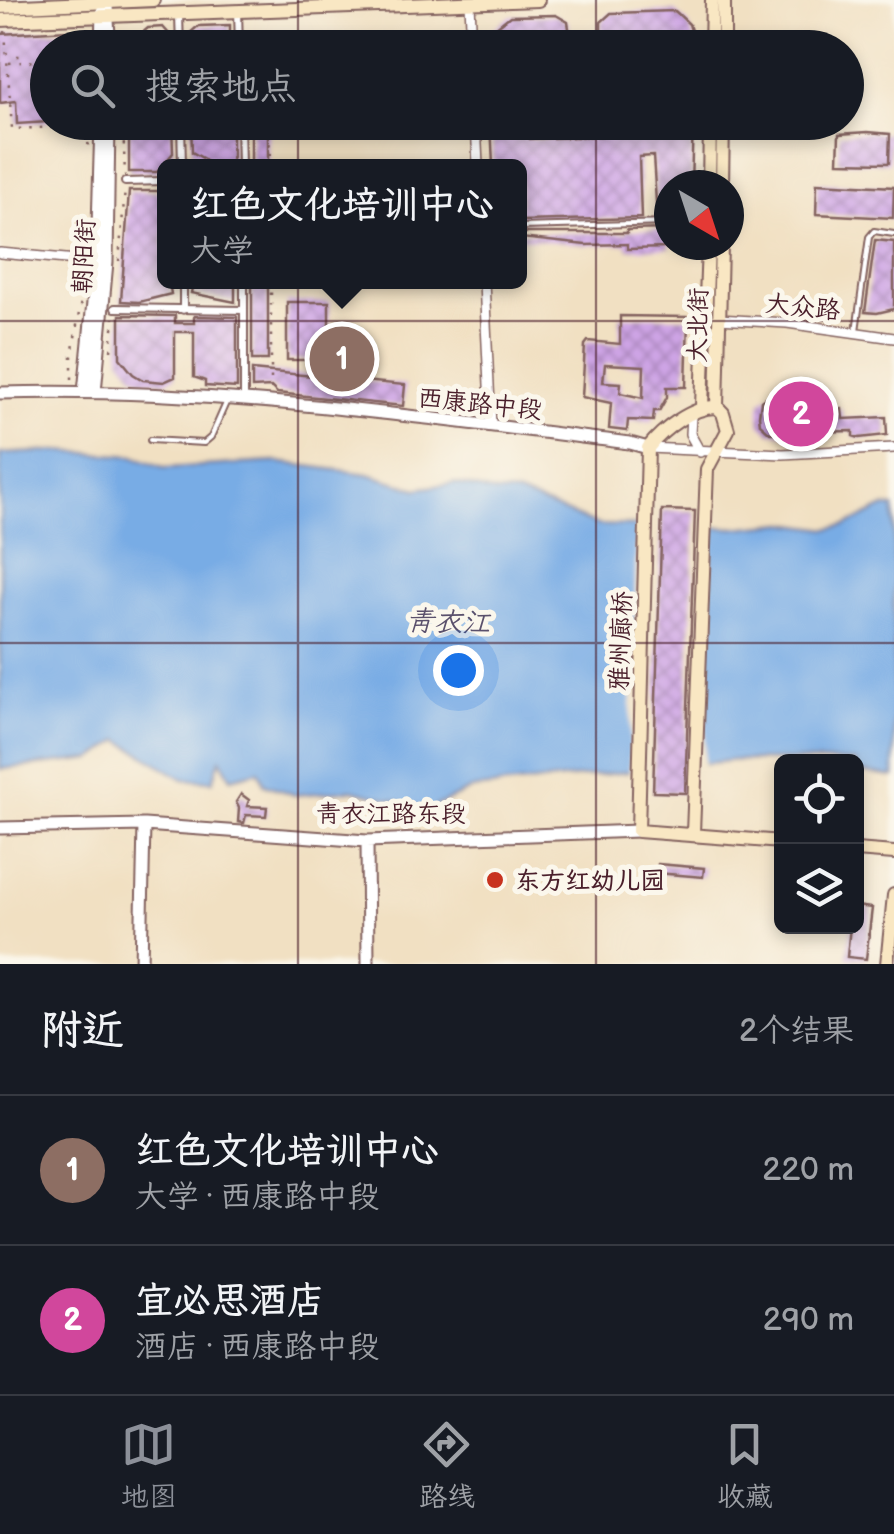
<!DOCTYPE html>
<html lang="zh">
<head>
<meta charset="utf-8">
<style>
  :root { --surface:#171b24; --page:#20242c; --text:#f1f3f6; --muted:#9ea1a6; --line:#363941; --accent:#8c9099 }
  body { margin:0; font-family:"Balsamiq Sans","LXGW WenKai TC",sans-serif; background:var(--page); color:var(--text) }
  .controls { position:absolute; right:30px; bottom:30px; display:grid; overflow:hidden; border-radius:15px; box-shadow:0 5px 15px #0003 }
  .controls button { width:90px; height:90px; display:grid; place-items:center; padding:0; border:0; border-bottom:2px solid var(--line); background:var(--surface); color:var(--text); font:50px sans-serif }
  .compass { position:absolute; left:654px; top:170px; width:90px; height:90px; border-radius:50%; background:var(--surface); box-shadow:0 5px 15px #0003; rotate:141deg }
  .you { position:absolute; left:458px; top:670px; width:35px; height:35px; margin:-25px; border:8px solid #fff; border-radius:50%; background:#1a73e8; box-shadow:0 0 0 15px #1a73e833 }
  .badge { display:grid; place-items:center; width:65px; height:65px; border-radius:50%; background:var(--accent); color:#fff; font-size:32px; font-weight:700 }
  .pin { position:absolute; translate:-50% -50%; border:5px solid #fff; box-shadow:0 2px 10px #0006 }
  .popup { position:absolute; left:157px; top:159px; width:370px; height:130px; box-sizing:border-box; display:grid; place-content:center; border-radius:15px; background:var(--surface); filter:drop-shadow(0 2px 8px #0005); font-size:32px; white-space:nowrap; color:var(--muted) }
  .popup b { font-size:38px; color:var(--text) }
  .popup::after { content:''; position:absolute; left:50%; top:100%; margin-left:-20px; border:20px solid transparent; border-top-color:var(--surface) }
  .list { margin:0; padding:0; list-style:none }
  h2 { display:flex; justify-content:space-between; align-items:center; height:130px; margin:0; padding:0 40px; font-size:42px }
  h2 small { font-size:32px; font-weight:400; color:var(--muted) }
  .list li { display:grid; grid-template-columns:65px 1fr auto; gap:30px; align-items:center; box-sizing:border-box; height:150px; padding:0 40px; border-top:2px solid var(--line) }
  .list b { display:block; font-size:38px; white-space:nowrap }
  .list p { margin:0; font-size:32px; white-space:nowrap; color:var(--muted) }
  .list em { font-size:32px; font-style:normal; color:var(--muted) }
  .icon { flex:none; width:55px; height:55px; fill:none; stroke:currentColor; stroke-width:2; stroke-linecap:round; stroke-linejoin:round }
  .map { position:relative; flex:none; width:894px; height:964px; overflow:hidden }
  .search { position:absolute; background:var(--surface); box-shadow:0 5px 15px #0003; left:30px; right:30px; top:30px; height:110px; display:flex; align-items:center; gap:25px; box-sizing:border-box; padding:0 35px; border-radius:55px; color:var(--muted); font-size:38px }
  .sheet { height:430px; background:var(--surface) }
  nav { display:flex; justify-content:space-around; align-items:center; box-sizing:border-box; height:140px; border-top:2px solid var(--line); background:var(--surface); font-size:28px; color:var(--muted) }
  nav a { display:grid; justify-items:center; gap:5px }
  nav .on { color:var(--accent) }
  .map>svg:first-child { display:block }
  .water { fill:#78ace5; stroke:#616688; stroke-width:2.5 }
  .pier { fill:#f1e0c2 }
  .building { fill:url(#building-cross-hatch); fill-rule:evenodd }
  .lines { fill:none; stroke-linecap:round; stroke-linejoin:round }
  .service-casing { stroke:#846360; stroke-width:8 }
  .pedestrian-casing { stroke:#846360; stroke-width:10 }
  .minor-casing { stroke:#846360; stroke-width:12 }
  .tertiary-casing { stroke:#846360; stroke-width:15 }
  .secondary-casing { stroke:#846360; stroke-width:16 }
  .path { stroke:#846360; stroke-width:2.5; stroke-dasharray:2.5 8; stroke-linecap:butt }
  .service { stroke:#fff; stroke-width:4 }
  .pedestrian { stroke:#fff; stroke-width:6 }
  .minor { stroke:#fff; stroke-width:9 }
  .tertiary { stroke:#fff; stroke-width:11 }
  .secondary { stroke:#f9e7c3; stroke-width:12 }
  .grid { fill:none; stroke:#4a1f2b; stroke-width:2.5; stroke-opacity:0.55 }
  .poi-dot { fill:#c8321e; stroke:#fbf7ec; stroke-width:4 }
  .labels { text-anchor:middle; stroke-width:10; stroke-linejoin:round; paint-order:stroke }
  .street-label { font-size:25px; fill:#4a1f2b; stroke:#fbf7ec }
  .poi-label { font-size:25px; font-weight:bold; fill:#4a1f2b; stroke:#fbf7ec; text-anchor:start }
  .water-label { font-size:28px; font-style:italic; fill:#5a506c; stroke:#fbf7ec }
</style>
</head>
<body>
<div class="map">
<svg width="894" height="964" viewBox="0 0 894 964">
  <defs>
    <pattern id="building-cross-hatch" width="8" height="8" patternUnits="userSpaceOnUse" patternTransform="scale(2.5)"><rect width="8" height="8" fill="#cea4e5"/><path d="M0 0l8 8M0 8l8-8" fill="none" stroke="#a985ba"/></pattern>
  </defs>
  <rect width="100%" height="100%" fill="#fbf7ec"/>
  <filter id="ink" filterUnits="userSpaceOnUse"><feTurbulence type="fractalNoise" baseFrequency=".01" numOctaves="2"/><feDisplacementMap in="SourceGraphic" scale="20" xChannelSelector="R" yChannelSelector="G"/><feConvolveMatrix kernelMatrix="1 2 1 2 8 2 1 2 1" color-interpolation-filters="sRGB"/></filter>
  <filter id="wash" filterUnits="userSpaceOnUse"><feTurbulence type="fractalNoise" baseFrequency=".0048" numOctaves="4" result="noise"/><feDisplacementMap in="SourceGraphic" scale="40" xChannelSelector="R" yChannelSelector="G"/><feGaussianBlur stdDeviation="2.25" result="paint"/><feColorMatrix in="noise" values="0 0 0 0 0 0 0 0 0 0 0 0 0 0 0 0 0 1.4 0 .05"/><feComposite in="paint" operator="in"/></filter>
  <g filter="url(#wash)">
    <rect width="100%" height="100%" fill="#f1e0c2"/>
    <path class="water" d="M56 451 134 456 165 468 276 462 368 474 417 489 454 483 496 493 518 494 598 525 736 528 785 523 828 529 847 525 885 507H894V777L857 772 856 762 736 760 472 789 430 809 352 790 295 795 264 784 259 771 231 778 220 759 213 781 183 779 120 740 93 759 0 769V454Z"/>
    <path class="pier" d="M637 521 712 522 704 769 629 777Z"/>
    <g id="blocks">
      <path class="building" d="M675 11 689 24 696 48H601V22L611 13Z
        M556 15 568 22 572 48H485L490 32 510 16Z
        M230 25V48H189V34L198 26Z
        M163 27 170 35V48H125L148 28Z
        M68 30 77 34 80 48H48V122L17 124 16 101 0 103V34Z
        M129 122H172L173 153 157 172H129Z
        M191 122H232V166H210L204 159 192 152Z
        M251 122H268V166H251Z
        M491 122H529L530 139 651 134 650 122H693L691 185H669V217L657 218 653 156 639 157 641 218 520 221V166H493Z
        M868 132 890 134 889 163 838 162 839 134Z
        M817 183 894 187 893 218 816 214Z
        M129 191H158L164 200V282H169L171 294 139 302 121 301Z
        M669 229V248L627 249V244L586 245 520 238V233H627V230Z
        M875 240 894 242V309L877 313 865 312Z
        M193 282H235V302L191 293Z
        M252 282H268V360H252Z
        M287 302H329V360H287Z
        M120 315 175 316V323H194V316L237 317V388L205 386V381L194 377V332H175V377L164 382 143 380 133 374 120 358Z
        M620 316 688 317 686 387H667V397L659 411H654L653 421 628 420 627 431 609 429 611 403 582 397 585 345 588 341 620 344ZM605 364 644 366 643 398 620 393 621 383 603 382Z
        M252 370 405 385 403 406 277 393 271 387 252 388Z
        M766 397H774L792 404V411L842 409 843 419 886 417 887 435 859 438 853 436V431L770 433 760 424 759 416 761 401Z
        M662 510 695 511 685 793 653 792Z
        M241 794 249 800 247 806 267 807 266 816 246 815 244 823 238 822 239 808 236 802Z
        M658 864 704 868 703 877 657 873Z
        M856 906 872 908 866 959 847 957 850 926H856Z"/>
    </g>
  </g>
  <g filter="url(#ink)">
    <use href="#blocks" fill-opacity="0" stroke="#846360" stroke-width="2.5"/>
    <g class="lines">
      <g class="service-casing">
        <path id="service" d="M520 227 669 223
          M856 331 869 237 874 231 894 234
          M150 440 204 443 211 437 226 403"/>
      </g>
      <g class="pedestrian-casing">
        <path id="pedestrian" d="M238 9 239 48
          M179 14 180 48
          M181 122 182 166
          M240 122 241 166
          M125 182 165 181
          M183 282V310
          M244 282V400
          M115 308 244 310"/>
      </g>
      <g class="minor-casing">
        <path id="minor" d="M470 3 472 48
          M476 122 478 166
          M0 253 99 262
          M484 282 491 426
          M718 319 787 323 894 338
          M691 416 690 434 700 452
          M648 448 783 454 894 448"/>
      </g>
      <g class="tertiary-casing">
        <path id="tertiary" d="M107 7 110 48
          M101 48 102 11
          M84 392 97 262 101 122
          M95 392 107 262 109 122
          M0 393C210 387 422 417 630 443L648 448
          M0 828 144 825 367 841 638 831
          M367 841 368 964
          M141 964 144 825"/>
      </g>
      <g class="secondary-casing">
        <path id="secondary" d="M0 7 153 0
          M0 20 538 0
          M711 48 712 0
          M724 48V0
          M709 185 710 122
          M722 185 723 122
          M702 406 708 245
          M717 407 721 245
          M693 833 707 469 728 430 723 413 717 407C693 406 663 429 648 448L638 831 782 842
          M856 850 894 853
          M887 964 894 895"/>
      </g>
      <path class="path" d="M5 31 12 129 86 126
        M17 56H21
        M9 63 48 60
        M86 122 89 151
        M123 122 125 176
        M269 122 270 166
        M119 261 125 189
        M271 282V389
        M111 350 114 318
        M72 379V356L83 288"/>
      <use href="#service" class="service"/>
      <use href="#pedestrian" class="pedestrian"/>
      <use href="#minor" class="minor"/>
      <use href="#tertiary" class="tertiary"/>
      <use href="#secondary" class="secondary"/>
    </g>
  </g>
  <path class="grid" d="M298 0V48M596 0V48M298 122V964M596 122V964M0 321H894M0 643H894"/>
  <circle class="poi-dot" cx="495" cy="880" r="10"/>
  <g class="labels">
    <g class="street-label">
      <text transform="translate(83 256) rotate(-87)" y="9">朝阳街</text>
      <text transform="translate(803 306) rotate(6)" y="9">大众路</text>
      <text transform="translate(697 325) rotate(-89)" y="9">大北街</text>
      <text transform="translate(480 403) rotate(6)" y="9">西康路中段</text>
      <text transform="translate(620 641) rotate(-88)" y="9">雅州廊桥</text>
      <text x="391" y="822">青衣江路东段</text>
    </g>
    <g class="poi-label">
      <text x="515" y="889">东方红幼儿园</text>
    </g>
    <g class="water-label">
      <text transform="translate(448 621) rotate(2)" y="10">青衣江</text>
    </g>
  </g>
</svg>
<div class="controls">
<button><svg class="icon" aria-label="locate" viewBox="0 0 24 24"><circle cx="12" cy="12" r="6"/><path d="M12 2v4M12 18v4M2 12h4M18 12h4"/></svg></button>
<button><svg class="icon" aria-label="layers" viewBox="0 0 24 24"><path d="M12 4l9 5-9 5-9-5zM3 14l9 5 9-5"/></svg></button>
</div>
<svg class="compass" viewBox="-18 -18 36 36"><path d="M0-13l5 13h-10z" fill="#e53935"/><path d="M0 13l5-13h-10z" fill="#9ea1a6"/></svg>
<div class="you"></div>
<div class="pin badge" style="left:342px;top:359px;background:#8d6e63">1</div>
<div class="popup"><b>红色文化培训中心</b>大学</div>
<div class="pin badge" style="left:801px;top:414px;background:#d1479c">2</div>
<div class="search"><svg class="icon" aria-label="search" viewBox="0 0 24 24"><circle cx="10" cy="10" r="6"/><path d="M15 15l6 6"/></svg>搜索地点</div>
</div>
<section class="sheet">
<h2>附近<small>2个结果</small></h2>
<ul class="list">
<li><span class="badge" style="background:#8d6e63">1</span><div><b>红色文化培训中心</b><p>大学 · 西康路中段</p></div><em>220 m</em></li>
<li><span class="badge" style="background:#d1479c">2</span><div><b>宜必思酒店</b><p>酒店 · 西康路中段</p></div><em>290 m</em></li>
</ul>
</section>
<nav>
<a class="on"><svg class="icon" aria-label="map" viewBox="0 0 24 24"><path d="M3 6l6-2 6 2 6-2v14l-6 2-6-2-6 2zM9 4v14M15 6v14"/></svg>地图</a>
<a><svg class="icon" aria-label="directions" viewBox="0 0 24 24"><path d="M12 3l9 9-9 9-9-9zM9 14v-3h6M13 9l2 2-2 2"/></svg>路线</a>
<a><svg class="icon" aria-label="saved" viewBox="0 0 24 24"><path d="M7 4h10v16l-5-4-5 4z"/></svg>收藏</a>
</nav>
</body>
</html>
